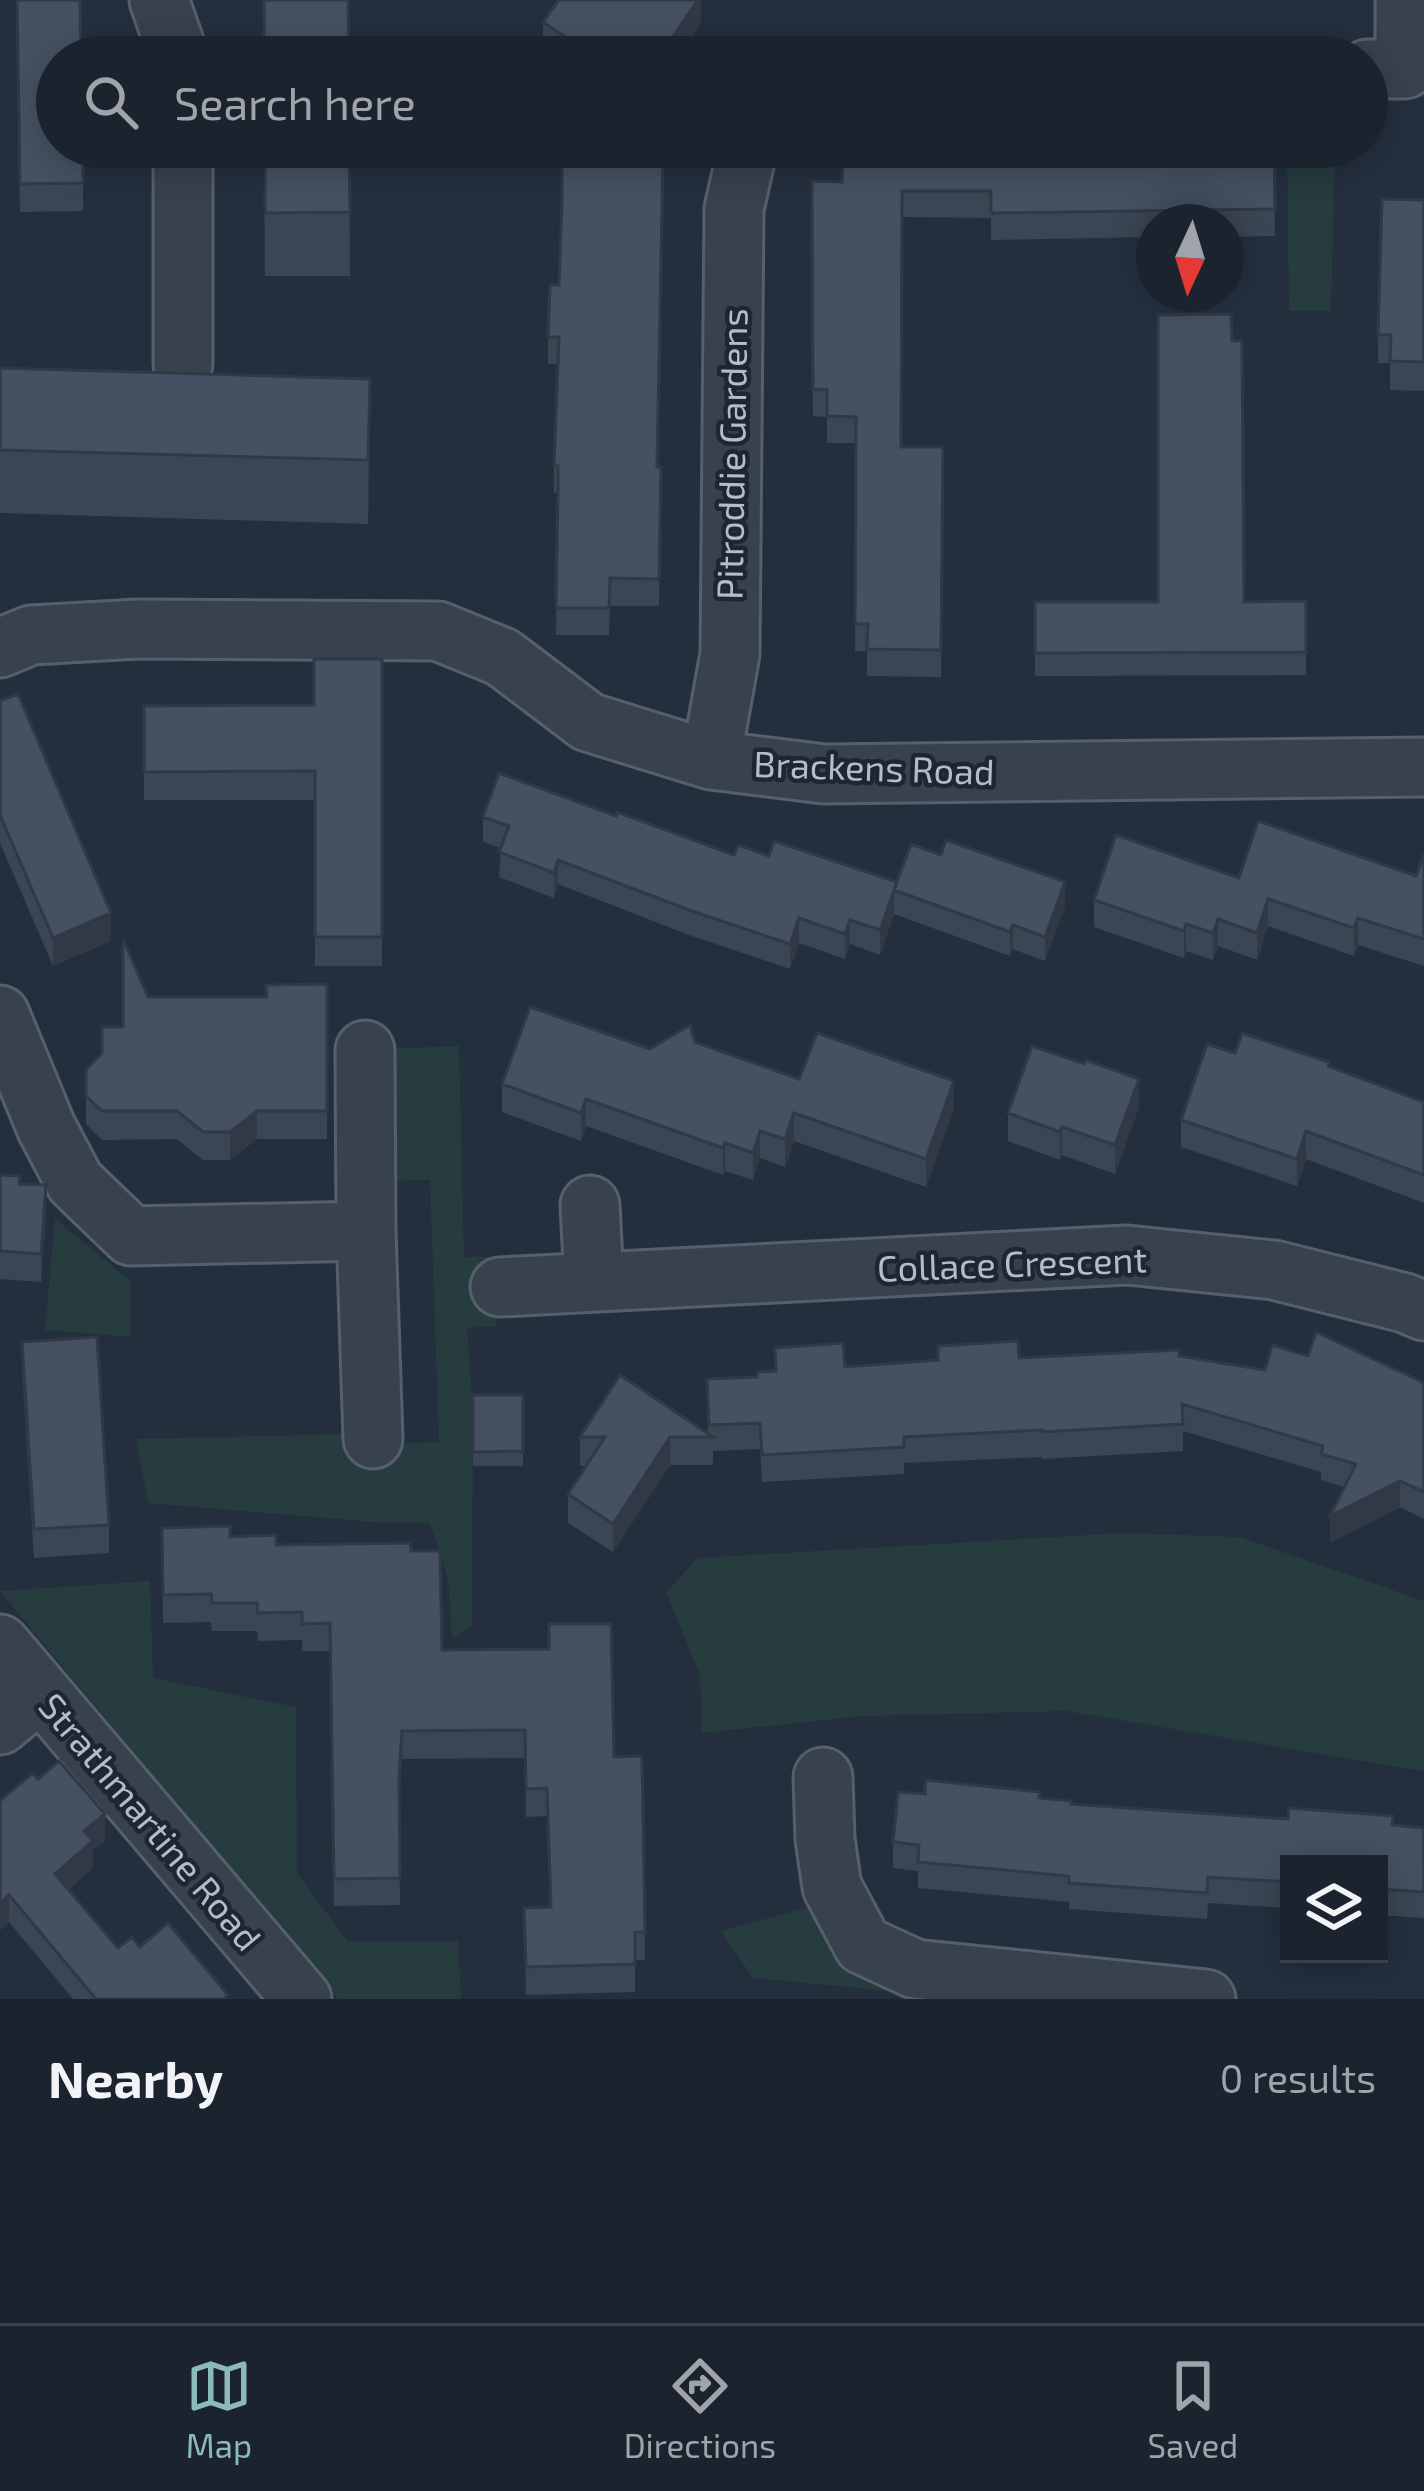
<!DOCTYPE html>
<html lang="en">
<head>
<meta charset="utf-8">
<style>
  :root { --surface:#1b232e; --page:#282f3a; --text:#f1f3f6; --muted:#a0a4aa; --line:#39404a; --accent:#8bbbb9 }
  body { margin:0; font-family:"Exo 2",sans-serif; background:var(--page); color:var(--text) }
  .controls { position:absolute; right:36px; bottom:36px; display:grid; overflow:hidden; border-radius:0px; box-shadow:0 6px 30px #0003 }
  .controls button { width:108px; height:108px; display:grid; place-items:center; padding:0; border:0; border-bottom:3px solid var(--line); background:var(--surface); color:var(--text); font:60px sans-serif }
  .compass { position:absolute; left:1136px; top:204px; width:108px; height:108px; border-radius:50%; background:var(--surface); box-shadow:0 6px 30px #0003; rotate:184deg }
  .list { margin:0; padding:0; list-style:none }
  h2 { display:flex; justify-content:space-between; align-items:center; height:156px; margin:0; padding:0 48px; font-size:51px }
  h2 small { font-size:39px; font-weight:400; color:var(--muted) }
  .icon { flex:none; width:66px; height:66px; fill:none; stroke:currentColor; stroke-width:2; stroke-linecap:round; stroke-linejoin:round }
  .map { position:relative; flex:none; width:1424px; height:1999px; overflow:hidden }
  .search { position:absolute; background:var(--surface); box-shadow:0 6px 30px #0003; left:36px; right:36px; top:36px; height:132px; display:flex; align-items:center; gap:30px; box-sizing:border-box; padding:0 42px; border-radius:66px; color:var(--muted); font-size:45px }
  .sheet { height:324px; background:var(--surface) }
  nav { display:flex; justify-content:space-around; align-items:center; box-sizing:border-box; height:168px; border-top:3px solid var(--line); background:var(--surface); font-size:33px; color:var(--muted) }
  nav a { display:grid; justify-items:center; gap:6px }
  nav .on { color:var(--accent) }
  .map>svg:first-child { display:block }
  .green { fill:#263c3f }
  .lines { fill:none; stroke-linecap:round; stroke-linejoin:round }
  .minor-casing { stroke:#565f6c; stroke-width:63 }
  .minor { stroke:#38414e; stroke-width:57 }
  .wall { fill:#3b4654 }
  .shaded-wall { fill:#303945 }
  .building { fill:#455162; stroke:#303945; stroke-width:3 }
  .labels { text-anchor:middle; stroke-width:9; stroke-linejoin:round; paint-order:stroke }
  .street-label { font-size:36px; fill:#b4bcc9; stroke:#1d2633 }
</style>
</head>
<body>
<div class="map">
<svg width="1424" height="1999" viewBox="0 0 1424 1999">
  <rect width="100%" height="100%" fill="#242f3e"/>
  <path class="green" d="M1287 147H1315L1316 155H1335L1331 311H1289Z
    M459 1046 464 1257H499L496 1326 467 1328 473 1410 472 1626 452 1639 448 1578 430 1523H385L148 1503 136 1439 350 1434 352 1445 439 1442 430 1180 386 1181 379 1049Z
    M55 1219 131 1281V1337L45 1330Z
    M1123 1533 1240 1537 1424 1601V1771L1066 1711 863 1716 702 1733 700 1675 666 1592 698 1558Z
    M150 1581 153 1678 296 1707 297 1873 348 1942 458 1941 461 1999H338L0 1591Z
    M809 1907 842 1962 890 1991 753 1978 721 1931Z"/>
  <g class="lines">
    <g class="minor-casing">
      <path id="minor" d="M159 0 179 57
        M1367 69H1405V0
        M183 147V364
        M0 648 31 635 138 629 438 631 502 657 588 722 711 760 824 774 1424 767
        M711 760 730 654 734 209 748 147
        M0 1015 46 1127 75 1182 131 1236 366 1231
        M365 1050 366 1231 373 1439
        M590 1205 594 1282
        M500 1287 1127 1255 1274 1270 1405 1303 1424 1311
        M0 1644 302 1999
        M0 1725 40 1692
        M823 1777 825 1839 832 1887 863 1945 915 1969 1206 1999"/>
    </g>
    <use href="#minor" class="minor"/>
  </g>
  <path class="wall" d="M17 0 83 147V211L20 212Z
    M701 0V23L678 57H553L543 50V22Z
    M264 147H349L350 276H265Z
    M1274 147 1275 236 1226 237V222H1154V237L991 240V218L902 217 901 447H943L941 677 867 676V651H855L856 443H827V417L813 416 812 181 842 182Z
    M613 153 658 467H661L659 606H610L609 635H556L558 501V493H554V466L558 364H548V337L559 285 562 205Z
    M1424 200V391L1390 390V363H1378V335Z
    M0 368 370 442 368 524 0 513Z
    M1306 601V675L1035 676V602Z
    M382 659V966H315V800H144V706L314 705Z
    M0 701 111 941 53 966 0 843Z
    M616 816 734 855 769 856 897 882 1065 906 1045 961 1013 949 1010 956 894 914 880 955 850 944 845 959 799 943 790 969 689 935 558 884 554 898 499 877 501 848 483 842V817Z
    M1424 854V966L1358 945 1354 956 1268 926 1257 960 1218 946 1213 960 1186 951 1184 958 1094 927V900L1239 878 1416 876Z
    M327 984V1139H257L230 1160H203L177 1139 102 1140 86 1124V1070L148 997H267Z
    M695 1042 799 1079 954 1109 926 1187 794 1141 785 1167 760 1158 753 1180 725 1171 723 1175 586 1126 581 1141 502 1112V1084L650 1049Z
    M1235 1053 1329 1067 1424 1102V1203L1306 1159 1297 1186 1181 1147V1120Z
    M1139 1107 1115 1174 1062 1155 1060 1160 1008 1141V1113Z
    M0 1175 20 1184 46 1214 41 1282 0 1279Z
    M22 1342 109 1525V1553L34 1558 22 1371Z
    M775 1348 845 1367 1019 1358 1179 1356 1265 1370 1308 1356 1424 1383V1519L1400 1507 1330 1543 1344 1487 1321 1480V1472L1183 1431V1451L1042 1459V1457L904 1463V1474L762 1482 760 1449 713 1451V1465H670L613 1552 568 1523V1494L586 1466H580V1437L708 1433 707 1379 757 1377 775 1371Z
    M473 1395H523V1466H473Z
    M162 1528 230 1537 276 1545 411 1551 442 1650 614 1757 642 1756 645 1960H635V1992L526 1995 524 1908 550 1907 547 1816 526 1817 525 1758 402 1759 399 1799 400 1905 334 1906 330 1651H302V1640L258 1641 257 1631H212L211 1622 163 1623Z
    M1040 1798 1071 1804 1424 1828V1918L1379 1915V1864H1289V1908L1208 1903 1207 1919 1069 1909V1902L918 1888V1871L893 1868V1842Z
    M0 1801 105 1841 93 1850V1868L68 1890 118 1948 140 1947 228 1999H73L9 1922 0 1930Z"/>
  <path class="shaded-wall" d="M698 0H701V23L678 57H659Z
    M598 147H617L594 180V153Z
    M370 379V442L368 524V460Z
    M558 860V884L554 898V873Z
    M1065 882V906L1045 961V937Z
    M894 890V914L880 955V930Z
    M1268 899V926L1257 960V933Z
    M111 913V941L53 966V938Z
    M799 918V943L790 969V944Z
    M1358 918V945L1354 956V928Z
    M1218 919V946L1213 960V933Z
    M850 920V944L845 959V934Z
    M1186 924V951L1184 958V931Z
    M1013 925V949L1010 956V932Z
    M1139 1079V1107L1115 1174V1145Z
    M954 1081V1109L926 1187V1159Z
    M586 1099V1126L581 1141V1113Z
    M257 1111V1139L230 1160V1132Z
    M794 1113V1141L785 1167V1139Z
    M1062 1127V1155L1060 1160V1132Z
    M760 1131V1158L753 1180V1153Z
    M1306 1131V1159L1297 1186V1159Z
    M725 1143V1171L723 1175V1148Z
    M46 1185V1214L41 1282V1254Z
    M670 1437V1465L613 1552V1524Z
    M1400 1481V1507L1330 1543V1516Z
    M105 1814V1841L93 1850V1868L55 1901V1874L84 1831Z
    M9 1895V1922L0 1930V1903Z"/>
  <path class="building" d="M17 0H80L81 57H57V147H83V183L20 184Z
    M264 0H348L349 57H264Z
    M559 0H698L659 57H595L543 22Z
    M265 147H349L350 212 265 213Z
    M562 147H598L594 153 663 154 657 467H661L659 579 610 578 609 608H556L558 490V466H554L559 337H548L550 285H559L562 200Z
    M843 147H1274L1275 209 991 213V191H902L901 447H943L941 650 867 649 868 624H855L856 417 827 416V390L813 389 812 181 842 182Z
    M1382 199 1424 200V362L1390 361 1391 335H1378Z
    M1231 314 1232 341H1242L1244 602 1306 601V652L1035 653V602H1158V315Z
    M0 368 370 379 368 460 0 450Z
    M314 659H382V937H315V771L144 772V706L314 705Z
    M18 694 111 913 53 938 0 815V701Z
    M499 773 616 816 617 812 734 855 738 845 769 856 774 841 897 882 880 930 850 920 845 934 799 918 790 944 689 910 558 860 554 873 499 852 509 826 483 817Z
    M1258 821 1416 876 1424 854V939L1358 918 1354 928 1268 899 1257 933 1218 919 1213 933 1186 924 1184 931 1094 900 1116 835 1239 878Z
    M946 840 1065 882 1045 937 1013 925 1010 932 894 890 911 844 941 855Z
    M123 939 148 997H267L266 985 327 984V1111H257L230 1132H203L177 1111H102L86 1096V1070L102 1053V1027H123Z
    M530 1007 650 1049 690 1025 695 1042 799 1079 817 1033 954 1081 926 1159 794 1113 785 1139 760 1131 753 1153 725 1143 723 1148 586 1099 581 1113 502 1084Z
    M1242 1033 1329 1062 1328 1066 1424 1102V1175L1306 1131 1297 1159 1181 1120 1207 1044 1235 1053Z
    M1032 1046 1084 1064 1086 1060 1139 1079 1115 1145 1062 1127 1060 1132 1008 1113Z
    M0 1175 20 1176 19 1184 46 1185 41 1254 0 1251Z
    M1316 1332 1424 1383V1492L1400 1481 1330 1516 1356 1464 1321 1454 1323 1446 1182 1404 1183 1424 1042 1432V1430L904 1437V1447L762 1455 760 1423 709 1425 707 1379 757 1377V1372L776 1371 775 1348 843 1343 845 1367 938 1360V1346L1018 1341 1019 1358 1179 1350V1356L1265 1370 1272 1345 1308 1356Z
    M97 1337 109 1525 34 1529 22 1342Z
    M620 1375 713 1437H670L613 1524 568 1494 605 1437H580Z
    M473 1395H523V1451L473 1452Z
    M230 1526V1537L276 1535V1545L410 1543 411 1551H440L442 1650 549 1649V1624H611L614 1757 642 1756 645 1932H635V1964L526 1967 524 1908 551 1907 547 1788 526 1789 525 1730 402 1731 399 1777 400 1878 334 1879 330 1623 302 1624V1612L258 1613 257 1603H212L211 1594 163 1595 162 1528Z
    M59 1761 105 1814 84 1831 93 1841 55 1874 118 1948 132 1937 140 1947 168 1923 228 1995 223 1999H96L9 1895 0 1903V1801L33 1773 38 1779Z
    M926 1780 1040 1792 1039 1798 1071 1801V1804L1288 1819 1289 1808 1393 1816 1392 1825 1424 1828V1892L1379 1889V1864H1289V1882L1208 1877 1207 1893 1069 1883V1876L918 1862 919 1845 893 1842 898 1792 925 1794Z"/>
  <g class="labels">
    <g class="street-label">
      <text transform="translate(732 454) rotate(-89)" y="13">Pitroddie Gardens</text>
      <text transform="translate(874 768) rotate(2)" y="13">Brackens Road</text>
      <text transform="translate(1012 1264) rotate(-2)" y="13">Collace Crescent</text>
      <text transform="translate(150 1822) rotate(50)" y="13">Strathmartine Road</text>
    </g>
  </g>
</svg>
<div class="controls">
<button><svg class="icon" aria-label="layers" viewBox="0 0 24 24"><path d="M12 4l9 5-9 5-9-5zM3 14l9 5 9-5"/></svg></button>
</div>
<svg class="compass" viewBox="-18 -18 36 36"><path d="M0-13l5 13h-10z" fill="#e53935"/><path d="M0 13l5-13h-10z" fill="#a0a4aa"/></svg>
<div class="search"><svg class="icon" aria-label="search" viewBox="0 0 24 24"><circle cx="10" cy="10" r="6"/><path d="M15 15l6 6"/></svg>Search here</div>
</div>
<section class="sheet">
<h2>Nearby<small>0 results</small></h2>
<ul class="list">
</ul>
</section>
<nav>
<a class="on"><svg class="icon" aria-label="map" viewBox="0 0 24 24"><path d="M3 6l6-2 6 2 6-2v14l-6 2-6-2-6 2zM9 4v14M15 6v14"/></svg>Map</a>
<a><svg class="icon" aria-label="directions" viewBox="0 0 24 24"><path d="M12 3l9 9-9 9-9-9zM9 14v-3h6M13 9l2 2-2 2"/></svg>Directions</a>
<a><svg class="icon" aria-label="saved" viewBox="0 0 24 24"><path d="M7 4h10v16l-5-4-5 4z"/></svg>Saved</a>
</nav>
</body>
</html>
